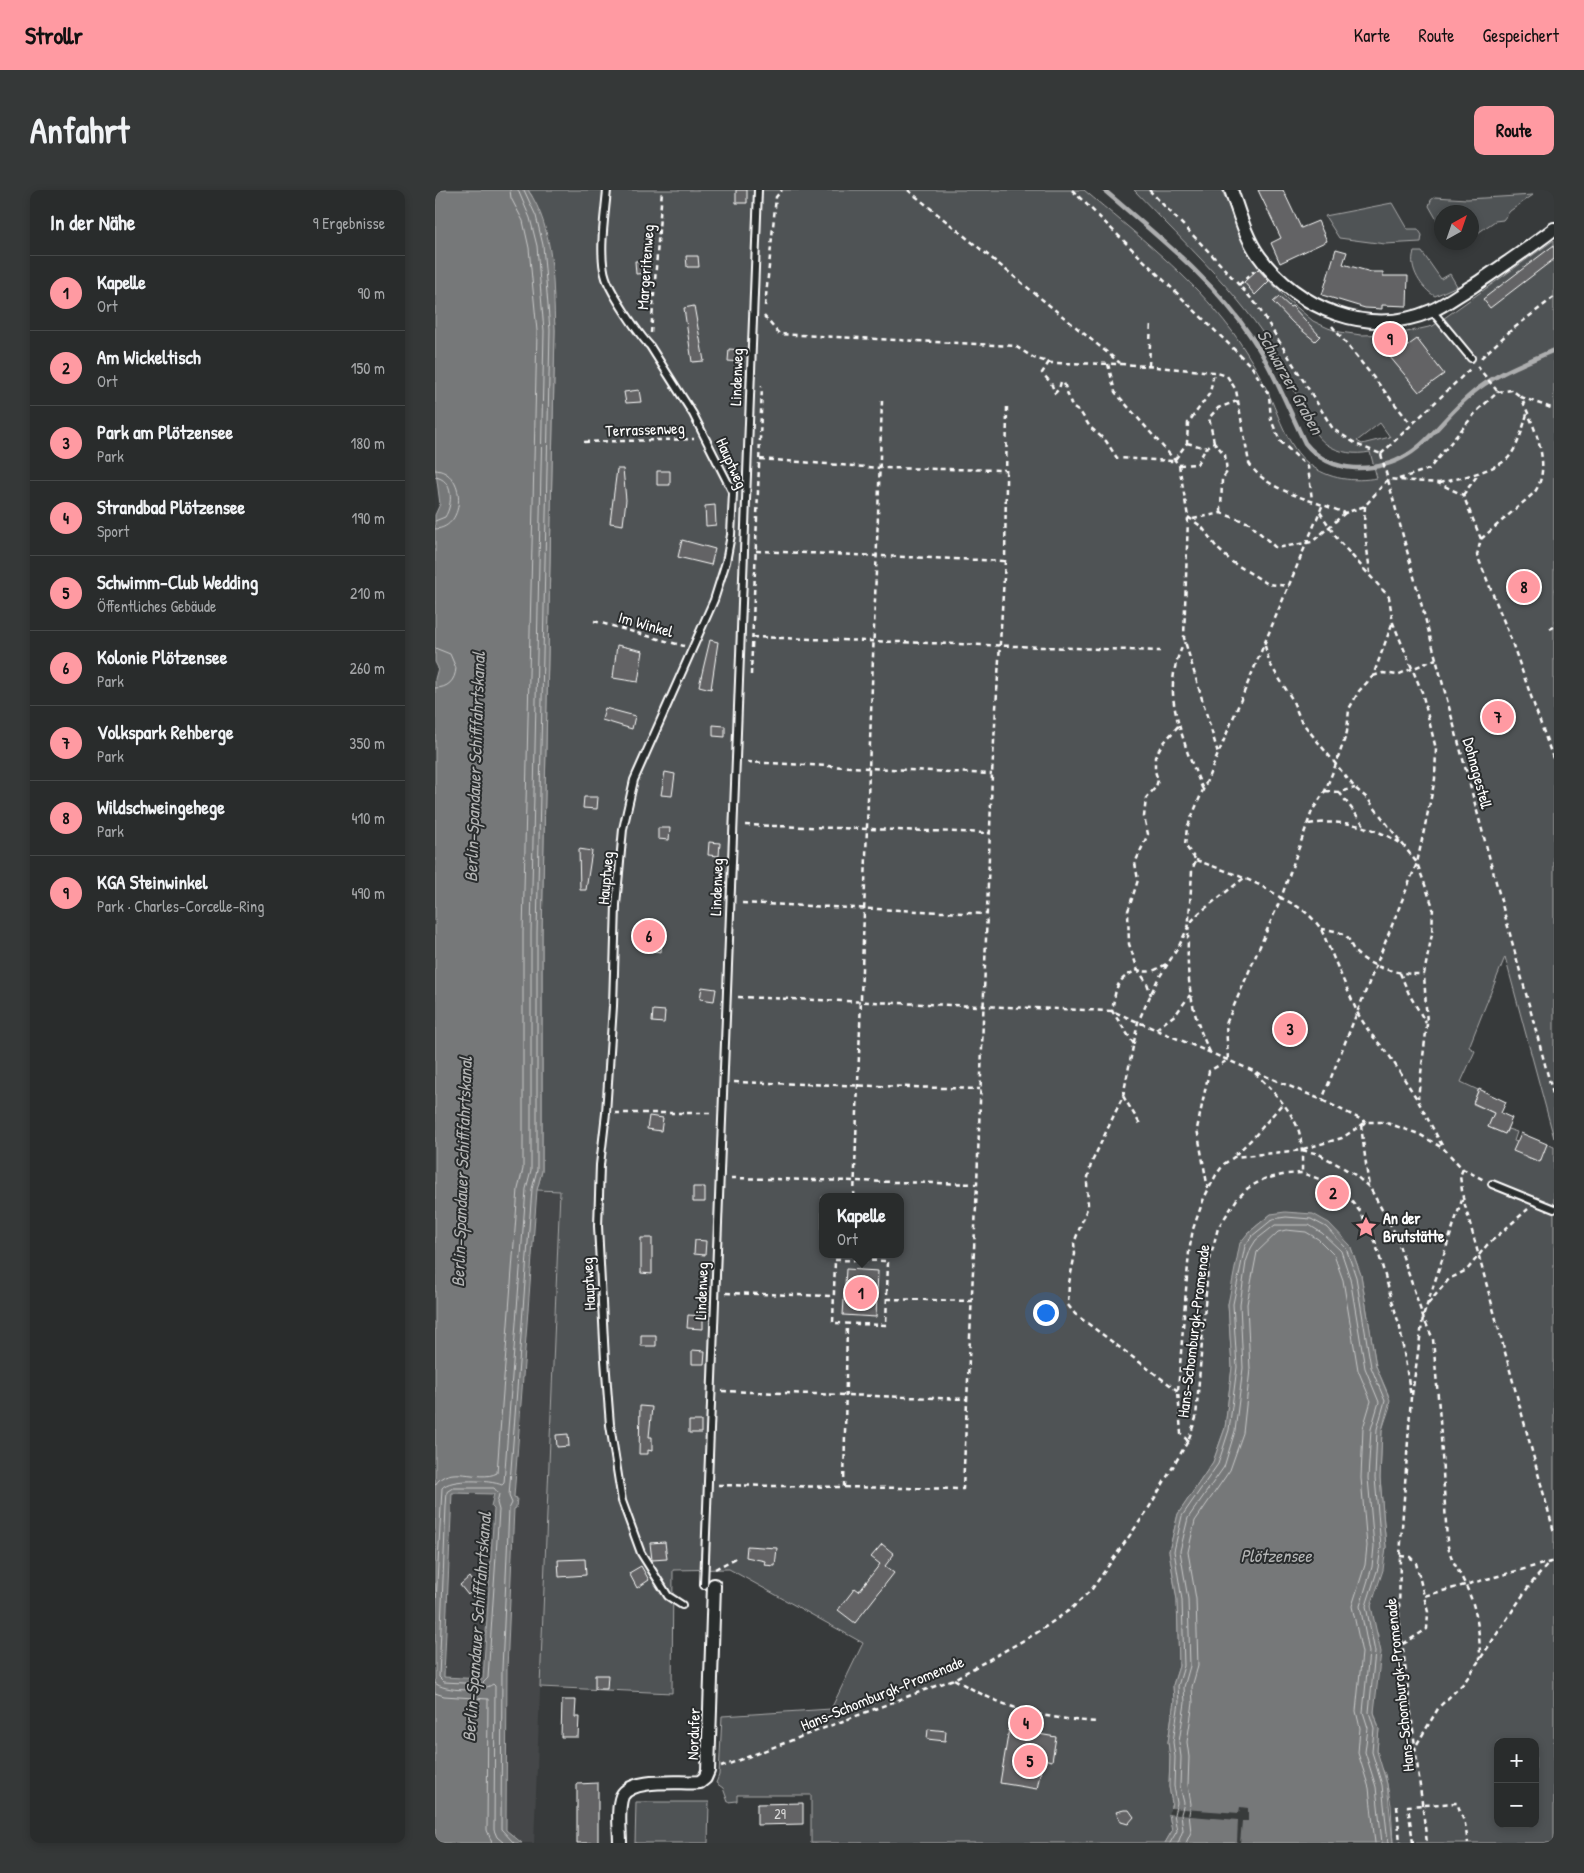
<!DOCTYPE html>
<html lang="de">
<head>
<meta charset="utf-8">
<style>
  :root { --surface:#292c2c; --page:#353838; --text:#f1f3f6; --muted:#a5a7a9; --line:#454848; --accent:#ff9aa2 }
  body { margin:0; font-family:"Patrick Hand",sans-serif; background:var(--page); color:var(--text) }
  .controls { position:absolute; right:15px; bottom:15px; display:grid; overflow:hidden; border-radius:10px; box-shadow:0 2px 8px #0003 }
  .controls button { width:45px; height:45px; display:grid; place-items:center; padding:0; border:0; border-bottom:1px solid var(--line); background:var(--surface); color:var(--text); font:25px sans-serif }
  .compass { position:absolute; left:999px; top:15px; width:45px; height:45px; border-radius:50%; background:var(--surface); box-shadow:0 2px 8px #0003; rotate:40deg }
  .you { position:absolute; left:610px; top:1122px; width:18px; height:18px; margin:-12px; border:4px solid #fff; border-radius:50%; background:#1a73e8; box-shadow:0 0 0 8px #1a73e833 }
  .badge { display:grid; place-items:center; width:32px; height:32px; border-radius:50%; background:var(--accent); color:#111; font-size:16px; font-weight:700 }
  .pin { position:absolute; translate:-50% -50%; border:2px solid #fff; box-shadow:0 1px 5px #0006 }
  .popup { position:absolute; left:384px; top:1003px; width:85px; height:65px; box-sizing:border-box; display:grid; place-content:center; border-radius:10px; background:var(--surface); filter:drop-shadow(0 1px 4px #0005); font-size:16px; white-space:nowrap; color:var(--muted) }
  .popup b { font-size:19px; color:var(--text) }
  .popup::after { content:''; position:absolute; left:50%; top:100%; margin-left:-10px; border:10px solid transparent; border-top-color:var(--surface) }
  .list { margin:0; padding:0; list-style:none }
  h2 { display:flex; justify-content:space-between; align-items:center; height:65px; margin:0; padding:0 20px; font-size:21px }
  h2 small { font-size:16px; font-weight:400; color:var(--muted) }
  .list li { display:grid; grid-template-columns:32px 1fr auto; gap:15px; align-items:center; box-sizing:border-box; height:75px; padding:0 20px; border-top:1px solid var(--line) }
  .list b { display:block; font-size:19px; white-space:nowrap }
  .list p { margin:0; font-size:16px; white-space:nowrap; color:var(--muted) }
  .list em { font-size:16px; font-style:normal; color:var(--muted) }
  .map { position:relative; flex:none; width:1119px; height:1653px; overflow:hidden; border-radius:10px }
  header { display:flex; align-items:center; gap:30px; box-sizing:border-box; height:70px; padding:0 25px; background:var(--accent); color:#111 }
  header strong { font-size:24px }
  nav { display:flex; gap:28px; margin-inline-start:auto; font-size:18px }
  .intro { display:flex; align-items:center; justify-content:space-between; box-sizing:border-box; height:120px; padding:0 30px }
  h1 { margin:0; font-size:35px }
  .button { padding:12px 22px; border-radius:10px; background:var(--accent); color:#111; font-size:18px; font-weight:700 }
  main { display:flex; gap:30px; padding:0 30px }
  aside { flex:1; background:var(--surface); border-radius:10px; box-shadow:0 2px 8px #0003 }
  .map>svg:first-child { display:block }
  .built { fill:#444748 }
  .green { fill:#505354; stroke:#a8a9aa; fill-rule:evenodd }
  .water { fill:#767879; stroke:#adaeaf; fill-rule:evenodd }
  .pier { fill:#373a3b }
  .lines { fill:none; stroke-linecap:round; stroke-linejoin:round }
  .shore { stroke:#c8c9c9; stroke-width:1 }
  .stream { stroke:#adaeaf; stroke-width:4.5 }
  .building { fill:#636465; stroke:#fff }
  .service-casing { stroke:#fff; stroke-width:10 }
  .minor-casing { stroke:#fff; stroke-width:16 }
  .path { stroke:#fff; stroke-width:2.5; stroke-dasharray:5 4; stroke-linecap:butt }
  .service { stroke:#2a2d2e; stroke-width:6 }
  .minor { stroke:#2a2d2e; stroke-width:12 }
  .labels { text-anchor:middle; stroke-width:4; stroke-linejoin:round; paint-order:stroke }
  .number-label { font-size:14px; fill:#d8d8d8 }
  .street-label { font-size:16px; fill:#fff; stroke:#2a2d2e }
  .poi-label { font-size:16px; font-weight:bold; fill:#fff; stroke:#2a2d2e; text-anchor:start }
  .water-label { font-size:18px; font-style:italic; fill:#b4b5b5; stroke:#2a2d2e }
</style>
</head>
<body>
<header>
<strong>Strollr</strong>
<nav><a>Karte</a><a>Route</a><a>Gespeichert</a></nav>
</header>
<div class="intro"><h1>Anfahrt</h1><a class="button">Route</a></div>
<main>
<aside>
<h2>In der Nähe<small>9 Ergebnisse</small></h2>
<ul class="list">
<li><span class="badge">1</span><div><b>Kapelle</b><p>Ort</p></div><em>90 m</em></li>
<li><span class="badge">2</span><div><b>Am Wickeltisch</b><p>Ort</p></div><em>150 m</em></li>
<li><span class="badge">3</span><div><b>Park am Plötzensee</b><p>Park</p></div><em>180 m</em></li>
<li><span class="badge">4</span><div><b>Strandbad Plötzensee</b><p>Sport</p></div><em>190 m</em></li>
<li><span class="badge">5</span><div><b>Schwimm-Club Wedding</b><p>Öffentliches Gebäude</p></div><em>210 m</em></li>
<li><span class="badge">6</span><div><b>Kolonie Plötzensee</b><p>Park</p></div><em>260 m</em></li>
<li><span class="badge">7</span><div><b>Volkspark Rehberge</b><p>Park</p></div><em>350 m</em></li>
<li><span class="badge">8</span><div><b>Wildschweingehege</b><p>Park</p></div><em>410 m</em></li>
<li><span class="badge">9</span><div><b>KGA Steinwinkel</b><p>Park · Charles-Corcelle-Ring</p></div><em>490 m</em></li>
</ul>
</aside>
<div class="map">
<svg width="1119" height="1653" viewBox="0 0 1119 1653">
  <rect width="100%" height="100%" fill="#373a3b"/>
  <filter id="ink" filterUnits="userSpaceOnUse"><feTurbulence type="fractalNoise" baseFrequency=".02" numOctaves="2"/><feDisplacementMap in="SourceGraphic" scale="10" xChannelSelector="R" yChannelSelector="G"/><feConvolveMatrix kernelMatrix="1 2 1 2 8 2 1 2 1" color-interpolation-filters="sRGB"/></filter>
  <g filter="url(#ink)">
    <path class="built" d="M102 1000 125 1001 99 1653H87L71 1640 72 1479 79 1318H81L82 1308 79 1307Z
      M17 1303H59L56 1316 59 1319 48 1489 9 1487Z"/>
    <path class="green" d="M93 0H649C701 44 756 86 797 141 809 158 821 177 830 196 843 222 851 256 874 274 894 290 919 292 942 288L935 262C920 265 904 263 891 254 870 238 863 204 851 181 814 111 753 57 699 0H787L804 42 825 77 823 79 852 109 878 131 893 138 905 142 926 145 963 144 998 136 1119 50V948L1070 767 1034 857 1040 861 1026 892 1043 900 1038 914 1059 923 1053 937 1070 944 1073 939 1082 942 1079 951 1082 952 1087 966 1104 972 1112 954 1119 957V1653H958L956 1615 950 1584 945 1575 942 1561 944 1539 939 1522 943 1445 939 1436 936 1416 951 1357 945 1288 947 1240 955 1216 953 1204 941 1176 926 1085 915 1055 836 1024 813 1043 793 1114 797 1177 790 1238 778 1272 743 1324 734 1361 742 1410 744 1476 738 1495 739 1511 733 1552 735 1567 734 1597 737 1613 734 1624 737 1641 730 1653H376V1605H302V1611L293 1612 288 1598 281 1593 284 1585 287 1526 396 1519 428 1453 294 1379 238 1380 237 1503 105 1497 125 1001 102 1000 107 981V743L120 140 117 90 97 6ZM945 233 955 247 927 254 922 251ZM387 1007H465V1064H387ZM1063 1552H1100V1634H1063Z
      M1098 5 1075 21 1068 30 1060 31 1037 47 1036 22H1006V37L994 16 996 10 1000 7 1032 9Z
      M957 13 972 39H983L987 45 986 52 950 54 904 48 890 26Z
      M979 62H987L1006 89 1015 84 1022 96 1000 106C987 99 973 78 979 62Z
      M201 1612H274L273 1653H200Z"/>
    <path class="water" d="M0 0H93C120 39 118 94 120 140L107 743V981L102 1000 79 1307 82 1308 81 1318 79 1319 72 1479 71 1640 87 1653H0V489L3 478 0 472V325L5 314 0 275ZM17 1303 59 1304 56 1316 59 1319 48 1489 9 1487Z
      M850 1022 878 1024 894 1033 915 1055 926 1085 941 1176 955 1210 947 1240 945 1288 951 1357 948 1380 936 1416 946 1462 939 1522 944 1539 942 1561 952 1594 958 1653H730L737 1641 734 1624 737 1613 734 1597 735 1567 733 1552 739 1511 738 1495 744 1476 742 1410 734 1361 743 1324 778 1272 790 1238 797 1177 793 1114 805 1053 813 1043 836 1024Z"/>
    <path class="pier" d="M805 1617 813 1618V1631H807L805 1653H802L803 1630 733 1624 735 1618 804 1623Z"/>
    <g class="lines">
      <path class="shore" d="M0 280C31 281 32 338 0 339
        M0 287C19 289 18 315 10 327L0 331
        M0 458 15 464 21 478C20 491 13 498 0 498
        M0 1295C14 1272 44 1293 62 1283L83 999 88 979V743L102 141 94 58 88 31 76 8 75 0
        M18 1298H59L64 1304 62 1313 64 1320 53 1488 47 1494 9 1492 4 1487 11 1316 12 1302Z
        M0 1431 7 1298C15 1288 55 1290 67 1295L69 1293 91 999 96 980V743L109 141 102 56 95 28 83 0
        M0 1493C9 1502 48 1502 58 1494L60 1496 59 1640 62 1647 69 1653
        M0 1503 9 1506 53 1509 52 1640 57 1653
        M79 1653 66 1639 67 1479 74 1319 77 1313 74 1306 97 999 102 980V743L115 140 108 55 101 26 89 0
        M735 1653 742 1641 739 1624 742 1613 739 1596 740 1567 738 1552 744 1512 743 1496 749 1476 747 1410 739 1361 747 1326 783 1274 794 1240 802 1177 798 1114 810 1056 817 1046 838 1029 851 1027 876 1029 891 1037 911 1058 921 1087 936 1177 950 1211 942 1239 940 1288 946 1357 943 1378 931 1416 940 1462 934 1522 939 1538 937 1562 947 1595 953 1653
        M743 1653 748 1640 746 1624 749 1613 745 1596 746 1567 744 1552 750 1513 749 1497 755 1476 753 1409 745 1361 753 1328 789 1277 800 1241 808 1178 805 1114 811 1072 816 1058 821 1050 840 1035H874L887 1043 906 1061 915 1088 930 1178 944 1212 936 1239 933 1288 939 1356 937 1377 925 1416 934 1462 928 1522 933 1538 930 1562 941 1597 947 1653
        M751 1653 756 1642 754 1624 756 1614 753 1595 754 1567 752 1552 758 1513 757 1497 763 1476 761 1409 753 1362 760 1331 795 1280 808 1243 815 1179 812 1114 822 1062 843 1042 851 1040 871 1042 883 1049 899 1065 908 1090 923 1180 936 1211 928 1238 926 1288 932 1356 930 1375 917 1416 927 1463 921 1521 925 1538 923 1563 934 1598 940 1653"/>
      <path class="stream" d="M669 0C721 45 779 90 817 148 839 181 853 218 870 253 883 269 900 277 920 278 986 280 999 231 1044 198 1067 181 1093 172 1119 160"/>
    </g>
    <path class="building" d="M301 0H312V13H301Z
      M823 0H848L866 38 883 31 892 51 845 73 836 53 846 48Z
      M1119 55V69L1055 118 1048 109Z
      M901 59 912 62 908 74 936 82H948V86H973L972 116 947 115V119L930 118 887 105Z
      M251 66H263L264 77H252Z
      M200 71H211L212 83 201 84Z
      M823 79 834 91 820 105 809 92Z
      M844 107 855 117 857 116 885 146 880 151 858 133 838 112Z
      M259 116 269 171 257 172 249 118Z
      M953 148 964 162 982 149 1009 184 984 202 945 155Z
      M294 159 306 160 305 172 293 171Z
      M204 200 206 212 191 213 189 202Z
      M182 279H188L191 310 188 335 175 333Z
      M222 281H235V295H222Z
      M280 315 281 335 271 336 270 316Z
      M247 350 280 359 276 375 243 367Z
      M275 450 283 452 276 499 264 496Z
      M182 455 208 461 203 492 178 488Z
      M170 518 200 526 197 539 167 530Z
      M278 535 290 536V547L278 546Z
      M230 582 240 584 237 606 226 605Z
      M149 607H163L162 619 148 618Z
      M223 638H235L234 650 223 649Z
      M274 652 285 653 284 666 273 665Z
      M144 659 157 661 151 700H145Z
      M213 746H227L226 762 212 760Z
      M267 797 281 799 279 811 265 809Z
      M218 820 230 821 229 833 217 832Z
      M1044 899 1071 912 1066 923 1077 928 1070 944 1053 937 1059 923 1038 913Z
      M214 926 228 928 226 941 212 939Z
      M1086 943 1112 954 1105 972 1078 961Z
      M258 997H270V1012H258Z
      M206 1048H217V1084L206 1083Z
      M260 1050 271 1051 270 1065 259 1064Z
      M411 1079 443 1081 441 1127 408 1125Z
      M253 1125 268 1126V1139L252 1138Z
      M206 1145H221V1156H206Z
      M257 1160 270 1161 269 1174H257Z
      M205 1216 217 1217 214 1247H217V1261L213 1260V1264H204Z
      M254 1231H266V1243H254Z
      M133 1244 134 1256 122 1257 121 1245Z
      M230 1352 232 1369 217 1370 215 1353Z
      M447 1354 459 1364 450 1376 459 1383 420 1433 403 1420 420 1398 424 1401 445 1374 436 1367Z
      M312 1356 342 1358 340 1376 329 1375 330 1371 311 1367Z
      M150 1369 151 1385 124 1387 123 1370Z
      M206 1376 214 1390 202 1398 194 1383Z
      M34 1387 39 1394V1399L33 1405 25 1395Z
      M160 1485H173L172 1499H160Z
      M127 1510H141L140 1527H144L143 1547H126Z
      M493 1539 511 1541 510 1551 492 1549Z
      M574 1539 621 1547 617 1571 608 1569 602 1599 565 1593Z
      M163 1593V1653H142V1594Z
      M368 1613V1634L322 1635V1614Z
      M689 1620H694L699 1627 693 1634 686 1632 681 1622Z"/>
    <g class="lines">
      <g class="service-casing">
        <path id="service" d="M172 0C170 25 163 65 171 88 176 103 204 145 215 156L258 224 298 303 296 345 291 372 279 410 199 590 188 639 181 715 178 816 171 923 165 975 163 1036 170 1170 175 1235 187 1311 206 1363 233 1406 247 1415
          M997 121 1036 168
          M1057 994 1119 1019
          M269 1395 323 0"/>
      </g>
      <g class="minor-casing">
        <path id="minor" d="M796 0C804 22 810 47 824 66 862 119 934 148 996 121 1010 115 1024 104 1038 96 1066 77 1093 59 1119 39
          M185 1653C185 1640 182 1619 187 1606 197 1587 246 1594 265 1592L270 1588 273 1581 279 1395"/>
      </g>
      <path class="path" d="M473 0 685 173
        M637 0 817 177 834 205 836 230 845 251 873 277 877 310
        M714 0 777 65 822 115 898 239 923 255 946 264
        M804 95 819 81
        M330 116 341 7 347 0
        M329 126 344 144 580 156 599 168 616 173 687 174 779 182 792 186 801 200 814 273C830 301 881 311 910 323L930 316 953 289 1003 293 1028 305 1046 349 1042 365 1074 444 1119 571
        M897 136 976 234
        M216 143 227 0
        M1046 168 1074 142 1119 107
        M614 172 607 183 616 193 620 203 624 199 626 192 629 193 637 217 646 223 655 237 671 251 682 268 739 271 752 253 753 233 775 203 779 182
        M673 174 680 202 744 275 753 327 749 448 783 563
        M714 176 716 132
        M1042 176 1063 202
        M149 252 259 249
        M779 252 774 228 783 218 802 211
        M752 253 771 258
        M946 264 1119 908
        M946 264 1035 179
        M325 269 445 278 570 280
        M744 275 762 274 771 258 779 252 790 265 792 282 787 289 786 323
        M964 289 994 279 1042 221 1063 202 1077 200 1086 207
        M1004 293C1021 289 1063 280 1074 267 1083 256 1088 238 1092 224
        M1028 305 1044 283
        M930 316 929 334 935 383
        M885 322 903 350 954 407 958 433 987 502 1001 559 1000 589 982 673 887 910
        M753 327 767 337 782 358 797 372 833 394 854 396
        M758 329 786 323 814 333 841 358 877 352 910 323
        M1046 349 1099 303C1119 276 1098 235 1086 207L1119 219
        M321 361 570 371
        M159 431 249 456
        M957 434 938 486 924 501 914 519 912 542 901 574 890 601 877 621 846 708C863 716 875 723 886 739L923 824 935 843 954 865 982 909 1009 959
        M1115 439 1119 437
        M317 447 725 461
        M830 456 835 474 857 509 866 531 920 598 932 608 982 673 998 717 997 744 989 784 992 834 983 908
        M316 485 327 196
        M938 486 948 483 962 485 1001 469
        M744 535 753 564 768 600
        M312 572 557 584
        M890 601 904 602 920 598
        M904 602 932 639
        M874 634C909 629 937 636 967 654
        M310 635 555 643
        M761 670C790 681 821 690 846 708L791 834 793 870 774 881 762 939 773 999
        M307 713 552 724
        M886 739C895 740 909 741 914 750 916 755 918 760 922 764 939 779 967 785 989 784
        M731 774C720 780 715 784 703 780L694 754 693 721 703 690 700 673 713 644 709 627 711 608 721 597 723 590 720 581V567L726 556 744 535C735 507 735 478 750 452
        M965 783 974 804 991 833
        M303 807 677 821 887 910 931 932
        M721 839 741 824 755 805
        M699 854 677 821C681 799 680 789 703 780L712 793 716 805
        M775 862C743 799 754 747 757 680L761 670 750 655 752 638 888 314
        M820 883C835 898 853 916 862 936 868 950 867 968 867 983
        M299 892 545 899
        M688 906 705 934
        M180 923H277
        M926 935 934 998
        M868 959 907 948 931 932H949L984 944 1009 959 1028 979 1049 990
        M800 965 819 947 847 914
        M1028 979 1025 986 1028 1008 1119 1342
        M296 988 542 994
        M419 1007 447 211
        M400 1070 453 1071 451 1135 398 1133Z
        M291 1103 399 1106
        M452 1109 537 1111
        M993 1114 1014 1089 1032 1080 1052 1055 1093 1019
        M287 1201 532 1209
        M743 1201 640 1124 633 1115 634 1093 640 1064 639 1053 653 1016 652 992 656 974 688 906 703 832 722 791 744 756 755 733 764 723 809 688
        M977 1205 988 1127 1027 1010
        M753 1251 746 1244 743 1201 754 1062 758 1039 769 1008 781 985 789 974 799 967 867 960 884 964 907 977 920 985 935 998 960 1043 988 1127 998 1149 1005 1230 1012 1351C1014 1367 1023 1379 1030 1394 1042 1418 1045 1443 1045 1470
        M283 1295 528 1299 542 994 557 584 570 371 572 216
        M409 1297 412 1134
        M965 1366 975 1367 981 1373 989 1406
        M280 1379 301 1368
        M968 1454 992 1439 993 1422 989 1406 1119 1371
        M519 1489C570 1519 604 1528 663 1532
        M982 1554 1004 1517 1029 1493 1094 1396 1115 1372
        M286 1577 519 1489 600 1444 636 1419 657 1399 712 1321 753 1251 761 1228 773 1077 783 1038 802 1009 813 998 829 989 852 984 867 983 887 990 906 1001 917 1011 926 1023 940 1051 965 1138 976 1207 965 1366 964 1427 992 1653
        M962 1616 965 1653
        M978 1653 973 1616 1022 1613 1030 1634 1033 1653"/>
      <use href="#service" class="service"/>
      <use href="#minor" class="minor"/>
    </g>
  </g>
  <defs>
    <g id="sight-bare" transform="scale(1.725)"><path d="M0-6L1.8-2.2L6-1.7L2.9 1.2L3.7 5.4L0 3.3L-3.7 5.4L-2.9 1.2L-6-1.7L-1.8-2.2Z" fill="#ff9aa2" stroke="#2a2d2e" stroke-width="2.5" paint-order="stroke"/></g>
  </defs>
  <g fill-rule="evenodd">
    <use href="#sight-bare" x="931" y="1037"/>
  </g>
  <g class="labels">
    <g class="number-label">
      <text x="345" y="1629">29</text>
    </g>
    <g class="street-label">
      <text transform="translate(210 77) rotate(-86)" y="6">Margeritenweg</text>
      <text transform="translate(301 187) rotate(-88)" y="6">Lindenweg</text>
      <text transform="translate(210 239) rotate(-2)" y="6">Terrassenweg</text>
      <text transform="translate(297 273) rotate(66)" y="6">Hauptweg</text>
      <text transform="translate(211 434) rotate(16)" y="6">Im Winkel</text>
      <text transform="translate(1043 583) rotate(75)" y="6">Dohnagestell</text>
      <text transform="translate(170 688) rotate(-85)" y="6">Hauptweg</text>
      <text transform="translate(281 697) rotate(-88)" y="6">Lindenweg</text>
      <text transform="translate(153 1094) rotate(-93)" y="6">Hauptweg</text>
      <text transform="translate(266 1101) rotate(-88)" y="6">Lindenweg</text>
      <text transform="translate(758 1141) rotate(-83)" y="6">Hans-Schomburgk-Promenade</text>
      <text transform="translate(964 1495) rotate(-96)" y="6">Hans-Schomburgk-Promenade</text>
      <text transform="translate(447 1503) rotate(-22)" y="6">Hans-Schomburgk-Promenade</text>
      <text transform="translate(258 1544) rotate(-88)" y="6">Nordufer</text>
    </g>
    <g class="poi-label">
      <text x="948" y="1034">An der<tspan x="948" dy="18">Brutstätte</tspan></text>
    </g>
    <g class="water-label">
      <text transform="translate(855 192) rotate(61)" y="6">Schwarzer Graben</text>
      <text transform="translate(40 577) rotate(-88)" y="6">Berlin-Spandauer Schifffahrtskanal</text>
      <text transform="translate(27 982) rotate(-88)" y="6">Berlin-Spandauer Schifffahrtskanal</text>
      <text x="841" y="1372">Plötzensee</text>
      <text transform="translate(42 1437) rotate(-86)" y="6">Berlin-Spandauer Schifffahrtskanal</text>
    </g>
  </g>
</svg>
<div class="controls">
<button>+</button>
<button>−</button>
</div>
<svg class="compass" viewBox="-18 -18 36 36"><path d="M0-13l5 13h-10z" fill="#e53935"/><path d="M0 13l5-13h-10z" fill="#a5a7a9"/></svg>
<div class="you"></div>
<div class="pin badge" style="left:426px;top:1103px">1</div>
<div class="popup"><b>Kapelle</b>Ort</div>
<div class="pin badge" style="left:898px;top:1003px">2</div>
<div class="pin badge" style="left:855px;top:839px">3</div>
<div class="pin badge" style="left:591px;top:1533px">4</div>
<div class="pin badge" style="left:595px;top:1571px">5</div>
<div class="pin badge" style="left:214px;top:746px">6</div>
<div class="pin badge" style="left:1063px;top:527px">7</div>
<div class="pin badge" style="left:1089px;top:397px">8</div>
<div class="pin badge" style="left:955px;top:149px">9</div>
</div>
</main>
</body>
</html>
